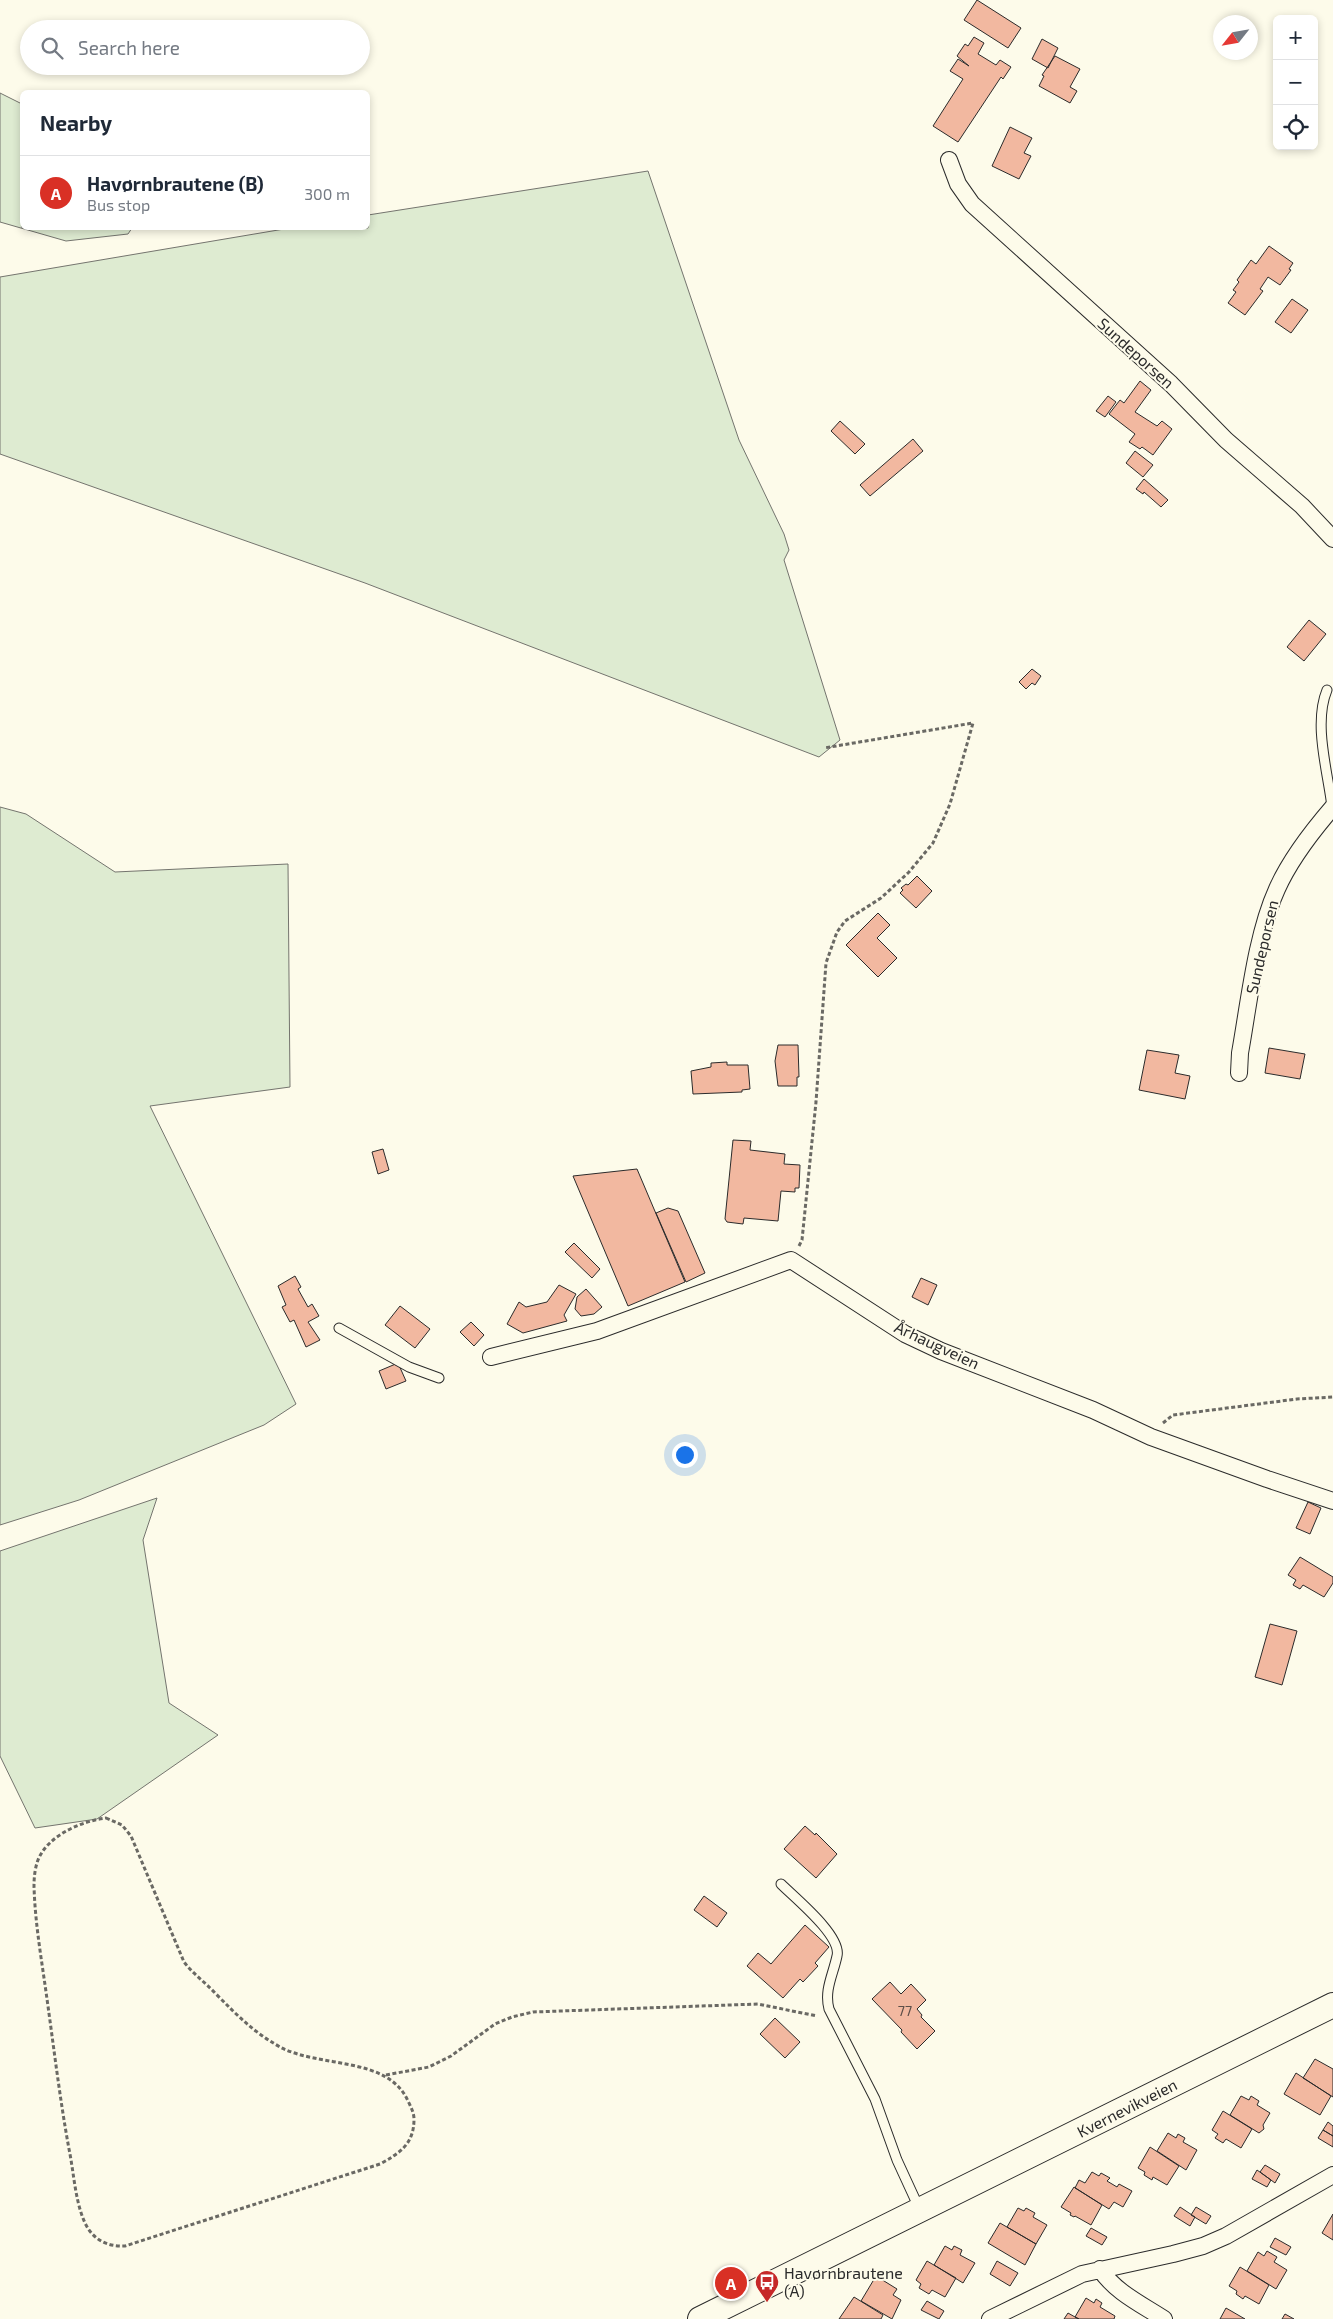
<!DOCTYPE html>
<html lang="en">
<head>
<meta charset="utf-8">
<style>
  :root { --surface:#fff; --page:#f6f6f7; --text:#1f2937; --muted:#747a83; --line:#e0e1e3; --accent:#d93025 }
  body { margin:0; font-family:"Exo 2",sans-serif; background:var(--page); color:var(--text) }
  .controls { position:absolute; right:15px; top:15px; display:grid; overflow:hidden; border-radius:8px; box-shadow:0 2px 8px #0003 }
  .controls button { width:45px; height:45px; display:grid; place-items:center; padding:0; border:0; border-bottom:1px solid var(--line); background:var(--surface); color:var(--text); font:25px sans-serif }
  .compass { position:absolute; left:1213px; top:15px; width:45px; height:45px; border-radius:50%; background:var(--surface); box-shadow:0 2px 8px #0003; rotate:239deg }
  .you { position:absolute; left:684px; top:1454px; width:18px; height:18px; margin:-12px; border:4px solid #fff; border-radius:50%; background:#1a73e8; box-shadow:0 0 0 8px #1a73e833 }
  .badge { display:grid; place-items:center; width:32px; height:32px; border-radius:50%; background:var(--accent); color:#fff; font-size:16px; font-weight:700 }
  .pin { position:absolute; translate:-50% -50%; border:2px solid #fff; box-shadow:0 1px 5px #0006 }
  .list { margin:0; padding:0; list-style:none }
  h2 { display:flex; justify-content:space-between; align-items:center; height:65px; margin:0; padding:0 20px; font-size:21px }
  h2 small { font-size:16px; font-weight:400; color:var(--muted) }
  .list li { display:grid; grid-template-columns:32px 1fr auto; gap:15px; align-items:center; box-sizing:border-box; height:75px; padding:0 20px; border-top:1px solid var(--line) }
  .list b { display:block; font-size:19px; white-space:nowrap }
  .list p { margin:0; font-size:16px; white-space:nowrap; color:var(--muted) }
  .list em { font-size:16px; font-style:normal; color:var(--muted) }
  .icon { flex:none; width:28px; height:28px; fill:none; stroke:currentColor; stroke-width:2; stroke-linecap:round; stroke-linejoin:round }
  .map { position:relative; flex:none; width:1333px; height:2319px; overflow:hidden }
  .search { position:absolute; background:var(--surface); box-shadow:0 2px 8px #0003; left:20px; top:20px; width:350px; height:55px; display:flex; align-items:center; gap:12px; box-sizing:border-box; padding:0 18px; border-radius:28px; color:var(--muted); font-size:19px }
  .panel { position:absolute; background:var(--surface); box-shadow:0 2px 8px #0003; left:20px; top:90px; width:350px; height:140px; border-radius:8px }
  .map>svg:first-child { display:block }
  .green { fill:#deebd1; stroke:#74746e }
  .building { fill:#f2b8a0; stroke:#2b2b2b }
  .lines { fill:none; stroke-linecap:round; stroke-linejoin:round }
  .lane-casing { stroke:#2b2b2b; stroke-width:11 }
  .street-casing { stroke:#2b2b2b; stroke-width:18 }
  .secondary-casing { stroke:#2b2b2b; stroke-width:26 }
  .path { stroke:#6a6964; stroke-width:3; stroke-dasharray:4 2.5; stroke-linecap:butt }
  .lane { stroke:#fdfbea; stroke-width:9 }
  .street { stroke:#fdfbea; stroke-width:16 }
  .secondary { stroke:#fdfbea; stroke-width:24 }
  .labels { text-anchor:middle; stroke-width:4; stroke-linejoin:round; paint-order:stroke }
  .number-label { font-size:14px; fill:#5d4e48 }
  .street-label { font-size:16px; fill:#2b2b2b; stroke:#fdfbea }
  .poi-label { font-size:16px; fill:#2b2b2b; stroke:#fdfbea; text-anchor:start }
</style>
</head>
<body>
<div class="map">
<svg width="1333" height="2319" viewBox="0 0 1333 2319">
  <rect width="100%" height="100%" fill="#fdfbea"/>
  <path class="green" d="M0 93 22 104V228H132L128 234 66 241 0 222Z
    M648 171 739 440 784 534 789 550 784 560 840 740 819 757 365 583 0 454V277L290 228H368V215Z
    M0 807 26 814 115 872 288 864 290 1087 150 1106 296 1404 264 1425 79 1500 0 1525Z
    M157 1498 143 1540 169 1703 218 1735 97 1819 35 1828 0 1756V1551Z"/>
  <path class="building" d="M977 0 1021 28 1008 48 964 20Z
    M974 37 984 43 978 54 996 65 1000 60 1011 67 1003 79 1001 77 958 142 933 126 963 79 950 71 958 59 969 66 957 56 965 44 968 46Z
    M1042 39 1058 48 1048 68 1032 59Z
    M1055 56 1080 69 1070 87 1077 91 1070 103 1039 86 1044 76 1042 75Z
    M1010 127 1032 138 1024 153 1031 156 1019 179 992 166Z
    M1269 246 1293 263 1289 269 1291 270 1280 285 1268 277 1260 289 1263 291 1245 315 1228 303 1236 292 1233 290 1239 282 1237 280 1251 260 1256 264Z
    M1292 299 1308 310 1291 333 1275 322Z
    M1140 381 1151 390 1135 412 1157 426 1162 421 1172 429 1153 455 1142 447 1140 449 1129 442 1135 434 1109 414 1120 400 1124 403Z
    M1108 396 1116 402 1105 417 1096 411Z
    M840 421 865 444 855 454 831 431Z
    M913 439 923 451 870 496 860 485Z
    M1135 451 1153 465 1143 477 1126 463Z
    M1144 479 1168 500 1161 507 1144 492 1143 494 1136 489Z
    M1309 620 1326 634 1304 661 1287 647Z
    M1032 669 1041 676 1035 685 1032 683 1026 689 1019 682Z
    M917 876 932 891 916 908 900 893 903 890 901 888 906 884 908 885Z
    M878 913 890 925 877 938 897 958 878 977 846 945Z
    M778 1045H798L799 1077H797V1086H778L775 1061Z
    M1269 1048 1305 1054 1300 1079 1265 1073Z
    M1147 1050 1179 1055 1175 1073 1190 1076 1185 1099 1139 1090Z
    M727 1062V1065H748L750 1089 742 1090V1092L693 1094 691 1071 711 1067V1063Z
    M733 1140 751 1141 750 1150 785 1154 784 1164 800 1165 799 1188H795V1192L781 1191 778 1221 744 1218 743 1224 727 1222 725 1219Z
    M383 1149 389 1170 378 1174 372 1152Z
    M637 1169 685 1282 628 1306 573 1176Z
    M668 1208 678 1211 705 1273 686 1282 656 1213Z
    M574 1243 600 1269 592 1278 565 1252Z
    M295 1276 301 1287 298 1289 308 1307 312 1304 319 1316 308 1322 320 1340 306 1347 294 1320 290 1322 282 1307 286 1305 278 1286Z
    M921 1278 937 1285 928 1305 912 1297Z
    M559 1285 576 1294 564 1315 567 1321 523 1333 507 1324 519 1302 526 1307 547 1302Z
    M586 1289 602 1307 594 1314 581 1316 575 1309 577 1297Z
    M400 1306 430 1329 415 1348 385 1325Z
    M471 1322 484 1335 474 1346 460 1332Z
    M398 1363 406 1381 386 1389 379 1371Z
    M1308 1502 1321 1508 1310 1534 1296 1528Z
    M1300 1557 1333 1577V1583L1324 1597 1303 1585 1300 1589 1293 1585 1296 1580 1288 1575Z
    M1270 1624 1297 1631 1282 1685 1255 1677Z
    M805 1826 815 1835 816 1833 837 1854 816 1878 784 1849Z
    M704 1896 727 1913 717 1927 694 1910Z
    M805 1925 829 1947 815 1963 818 1966 803 1982 800 1979 783 1998 747 1966 758 1953 771 1964Z
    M890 1982 901 1994 911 1984 926 2000 917 2009 922 2015 921 2017 935 2031 917 2049 901 2032 902 2030 872 1999Z
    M775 2018 800 2042 785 2058 760 2034Z
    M1315 2059 1333 2069V2097L1303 2078Z
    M1296 2073 1331 2096 1320 2115 1284 2094Z
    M1241 2096 1249 2100 1251 2096 1259 2101 1257 2105 1270 2113 1263 2125 1264 2129 1259 2133 1230 2115Z
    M1223 2111 1252 2129 1241 2148 1226 2139 1223 2143 1215 2138 1218 2134 1212 2130Z
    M1328 2122 1333 2126V2136L1323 2130Z
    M1323 2130 1333 2136V2147L1318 2138Z
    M1168 2133 1176 2138 1178 2134 1185 2138 1183 2142 1197 2150 1186 2170 1157 2151Z
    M1150 2147 1179 2166 1167 2185 1153 2177 1152 2180 1144 2175 1145 2172 1138 2168Z
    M1265 2165 1280 2174 1275 2183 1260 2172Z
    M1257 2170 1271 2180 1267 2187 1252 2179Z
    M1092 2172 1099 2176 1101 2173 1110 2178 1107 2181 1117 2187 1119 2184 1132 2191 1123 2207 1114 2202 1109 2209 1075 2188 1079 2180 1085 2183Z
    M1074 2187 1102 2205 1091 2225 1075 2216 1074 2217 1070 2215 1071 2213 1061 2207Z
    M1180 2207 1195 2217 1190 2226 1174 2216Z
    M1196 2207 1211 2216 1206 2224 1191 2215Z
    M1018 2208 1024 2211 1026 2208 1035 2213 1033 2217 1047 2225 1036 2244 1007 2227Z
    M1333 2214V2240L1322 2233Z
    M1000 2223 1036 2244 1025 2265 988 2243Z
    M1091 2228 1107 2237 1102 2245 1086 2236Z
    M1275 2238 1291 2247 1286 2255 1270 2247Z
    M945 2246 952 2250 954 2246 962 2250 960 2255 975 2263 963 2283 934 2265Z
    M1267 2251 1277 2257 1274 2262 1287 2270 1276 2289 1247 2271 1258 2252 1264 2256Z
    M927 2261 956 2278 945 2297 932 2290 929 2294 919 2288 921 2284 916 2280Z
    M997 2261 1018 2273 1010 2286 990 2274Z
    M1240 2267 1269 2285 1259 2304 1245 2296 1243 2299 1236 2294 1237 2291 1229 2286Z
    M876 2276 897 2289 893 2295 901 2300 892 2319 861 2301Z
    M854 2297 883 2315 881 2319H839Z
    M1086 2298 1094 2303 1096 2299 1102 2303 1100 2307 1115 2316 1114 2319H1079L1075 2317Z
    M927 2301 944 2311 939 2319 921 2310Z
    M1226 2308 1245 2319H1220Z
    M1068 2313 1075 2317 1079 2319H1064Z
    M1285 2314 1294 2319H1282Z"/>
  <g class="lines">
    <g class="lane-casing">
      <path id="lane" d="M1327 690C1313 724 1328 772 1332 807
        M339 1328 409 1367 439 1378
        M781 1884C795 1898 842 1936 837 1956 833 1975 824 1990 829 2009L875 2099 897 2160 920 2210"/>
    </g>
    <g class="street-casing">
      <path id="street" d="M949 160 958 184 972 204 1171 384 1226 440 1302 506 1333 539
        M1239 1073 1240 1053C1249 1003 1256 935 1277 889 1289 862 1314 829 1333 807
        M491 1357 597 1331 791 1260 905 1334 941 1351 1093 1410 1151 1437 1267 1479 1333 1501
        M1100 2269C1115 2292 1141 2304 1164 2319
        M990 2319 1082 2274 1173 2254 1203 2246 1226 2236 1333 2175"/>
    </g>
    <g class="secondary-casing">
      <path id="secondary" d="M700 2319 1333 2005"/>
    </g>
    <path class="path" d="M799 1246 802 1240 816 1102 826 963 837 932 845 921 881 898 909 872 933 843 950 804 973 723 824 748
      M1163 1423 1173 1415 1297 1399 1333 1397
      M106 1818 122 1825 131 1836 184 1962C193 1974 205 1982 216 1994 238 2016 252 2031 280 2047 319 2068 388 2056 408 2101 411 2107 414 2113 414 2119 414 2144 400 2153 380 2164L125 2246C108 2247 93 2240 85 2223 75 2201 74 2173 69 2149 60 2100 54 2049 47 1999 42 1962 35 1924 34 1886 34 1877 35 1868 38 1860 48 1835 82 1821 106 1818Z
      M386 2075 429 2067 451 2056 495 2024 512 2017 533 2012 758 2004 817 2016"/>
    <use href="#lane" class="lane"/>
    <use href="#street" class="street"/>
    <use href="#secondary" class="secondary"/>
  </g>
  <defs>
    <g id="bus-pin" transform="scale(1.25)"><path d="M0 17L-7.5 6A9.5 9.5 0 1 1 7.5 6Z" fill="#c62828" stroke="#fdfbea"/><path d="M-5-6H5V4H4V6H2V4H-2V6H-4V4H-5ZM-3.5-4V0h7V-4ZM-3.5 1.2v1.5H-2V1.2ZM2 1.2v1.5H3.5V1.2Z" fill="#fff"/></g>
  </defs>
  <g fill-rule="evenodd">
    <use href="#bus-pin" x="767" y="2282"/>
  </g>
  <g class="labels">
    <g class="number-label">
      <text x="905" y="2016">77</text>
    </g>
    <g class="street-label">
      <text transform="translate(1136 353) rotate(42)" y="6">Sundeporsen</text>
      <text transform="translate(1262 947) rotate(-77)" y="6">Sundeporsen</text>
      <text transform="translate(937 1345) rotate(25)" y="6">Århaugveien</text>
      <text transform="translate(1127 2108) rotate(-27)" y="6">Kvernevikveien</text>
    </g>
    <g class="poi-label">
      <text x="784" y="2279">Havørnbrautene<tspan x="784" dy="18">(A)</tspan></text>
    </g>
  </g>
</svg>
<div class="controls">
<button>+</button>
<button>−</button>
<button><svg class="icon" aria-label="locate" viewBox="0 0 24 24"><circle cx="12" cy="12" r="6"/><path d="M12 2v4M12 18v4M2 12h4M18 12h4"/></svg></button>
</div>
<svg class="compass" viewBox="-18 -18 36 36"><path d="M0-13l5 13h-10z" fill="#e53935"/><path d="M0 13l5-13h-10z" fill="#747a83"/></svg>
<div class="you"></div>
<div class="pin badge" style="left:731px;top:2283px">A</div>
<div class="search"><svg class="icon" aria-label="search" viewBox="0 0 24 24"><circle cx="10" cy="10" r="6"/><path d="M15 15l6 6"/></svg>Search here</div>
<section class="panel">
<h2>Nearby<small></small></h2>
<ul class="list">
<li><span class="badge">A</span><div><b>Havørnbrautene (B)</b><p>Bus stop</p></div><em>300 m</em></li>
</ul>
</section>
</div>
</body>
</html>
